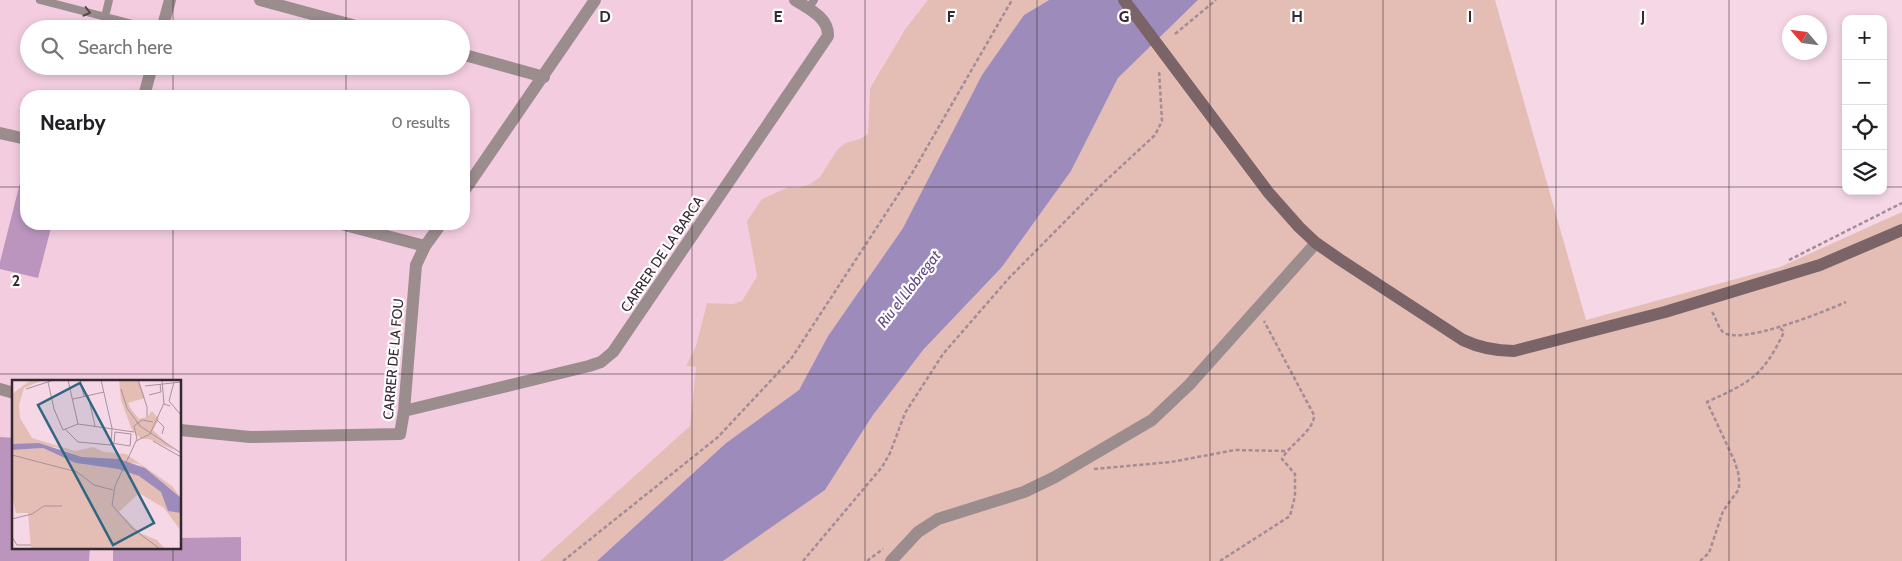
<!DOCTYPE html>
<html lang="en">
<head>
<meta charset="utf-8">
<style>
  :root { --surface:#fff; --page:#f2f2f2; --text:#202124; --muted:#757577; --line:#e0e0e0 }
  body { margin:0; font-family:Cabin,sans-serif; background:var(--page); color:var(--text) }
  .controls { position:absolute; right:15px; top:15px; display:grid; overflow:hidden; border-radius:10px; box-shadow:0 2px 8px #0003 }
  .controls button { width:45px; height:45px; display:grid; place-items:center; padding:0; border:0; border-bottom:1px solid var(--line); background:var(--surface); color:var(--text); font:25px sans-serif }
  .compass { position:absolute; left:1782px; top:15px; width:45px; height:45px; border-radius:50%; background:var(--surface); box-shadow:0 2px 8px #0003; rotate:298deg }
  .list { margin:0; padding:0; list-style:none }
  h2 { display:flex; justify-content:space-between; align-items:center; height:65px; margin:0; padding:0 20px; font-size:21px }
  h2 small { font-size:16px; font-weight:400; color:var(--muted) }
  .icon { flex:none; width:28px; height:28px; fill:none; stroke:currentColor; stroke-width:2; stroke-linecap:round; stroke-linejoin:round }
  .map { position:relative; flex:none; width:1902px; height:561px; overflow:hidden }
  .search { position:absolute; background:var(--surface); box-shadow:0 2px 8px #0003; left:20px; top:20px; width:450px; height:55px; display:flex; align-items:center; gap:12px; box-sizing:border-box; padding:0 18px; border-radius:28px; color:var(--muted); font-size:19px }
  .panel { position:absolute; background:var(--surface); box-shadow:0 2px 8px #0003; left:20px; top:90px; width:450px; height:140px; border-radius:20px }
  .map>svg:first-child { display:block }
  .built { fill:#f3cce0; fill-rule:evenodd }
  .green { fill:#e4bdb5 }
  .water { fill:#9d8cbb }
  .building { fill:#bb95bd }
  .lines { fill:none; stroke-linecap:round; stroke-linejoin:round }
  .path { stroke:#a38c97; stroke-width:2.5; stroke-dasharray:4 2.5; stroke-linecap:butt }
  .lane { stroke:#9b8c8e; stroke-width:8 }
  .street { stroke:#9b8c8e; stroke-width:12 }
  .secondary { stroke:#7a6467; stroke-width:12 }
  .oneway { stroke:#54474c }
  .grid { fill:none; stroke:#35292f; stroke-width:1; stroke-opacity:0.55 }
  .labels { text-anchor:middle; stroke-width:4.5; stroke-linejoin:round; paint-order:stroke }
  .street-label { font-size:14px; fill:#35292f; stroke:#fff }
  .water-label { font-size:15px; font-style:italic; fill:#624987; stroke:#fff }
  .inset-road { fill:none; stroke:#a9919d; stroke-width:1 }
  .view { fill:#306681; fill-opacity:0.15; stroke:#306681; stroke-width:2.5 }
  .inset-edge { fill:none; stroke:#35292f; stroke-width:2.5 }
  .grid-label { font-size:16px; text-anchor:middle; font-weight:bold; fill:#35292f; stroke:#fff; stroke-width:4.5; stroke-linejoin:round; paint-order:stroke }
</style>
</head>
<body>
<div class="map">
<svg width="1902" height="561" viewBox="0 0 1902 561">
  <rect width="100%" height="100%" fill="#f6d7e6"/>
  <path class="built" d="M0 0H928L906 28 870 87 868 134 860 139 845 143 837 150 820 177 810 184 799 188 789 187 748 221 757 275 743 301 733 304 707 303 696 346 686 366 696 367 690 426 540 561H0ZM29 29H461V66H29ZM26 96H464V224H26ZM14 381H180V547H14Z"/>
  <path class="green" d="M928 0H1049L1024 15 903 228 828 336 799 390 726 443 597 561H540L690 426 696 367 686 366 696 346 707 303 733 304 742 301 757 276 747 221 762 199 789 187 799 188 810 184 820 177 837 150 845 143 860 139 868 134 870 88 906 28Z
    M1198 0H1495L1586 320 1780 267 1902 212V561H723L825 490 873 415 924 349 1002 267 1071 171 1118 78Z"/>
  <path class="water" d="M1049 0H1198L1118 78 1071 171 1002 267 924 349 873 415 825 490 723 561H597L726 443 799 390 828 336 903 228 982 75 1024 15Z"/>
  <path class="building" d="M22 175H26V224H52L38 278 0 269V262Z
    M0 437 14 438V547H90L89 561H0Z
    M241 537V561H113V547H180V538Z"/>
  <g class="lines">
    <path class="path" d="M1175 34 1216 0
      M1789 260 1902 203
      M1712 312C1716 317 1718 328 1723 332 1740 346 1826 311 1846 302
      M1094 469 1171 462 1235 450 1286 451
      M563 561 718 437 791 359 911 175 1012 0
      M803 561 882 467 890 453 905 413 943 354 1009 278 1099 187 1155 135 1162 121 1159 70
      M867 561 883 549
      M1220 561 1290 516 1295 496V474L1282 459C1289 445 1315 430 1314 415L1264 321
      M1700 561 1709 553 1723 511 1739 489V476L1735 462 1707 402C1751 382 1763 376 1784 332L1779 327"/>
    <path class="lane" d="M40 0 152 29
      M808 9 814 0
      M105 17 109 0"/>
    <path class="street" d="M260 0 367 29
      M162 29 170 0
      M461 54 544 77
      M144 96 152 66
      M0 133 26 139
      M464 191 595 0
      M341 224 425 246
      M0 389 14 393
      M404 411 589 366 601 362 613 352 828 36C829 18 809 9 795 0
      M180 430 250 437 400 434 404 411 416 265 425 246 441 224
      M891 561 918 532 938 519 1024 492 1055 477 1152 420 1189 385 1316 243"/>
    <path class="secondary" d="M1124 0 1268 192 1299 227 1316 243 1339 259 1463 340C1480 348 1496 351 1514 351L1665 312 1820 265 1902 230"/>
  </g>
  <defs><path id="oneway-chevron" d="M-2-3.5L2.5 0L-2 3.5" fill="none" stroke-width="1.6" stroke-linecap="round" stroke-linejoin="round" transform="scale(1.25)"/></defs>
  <use class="oneway" href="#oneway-chevron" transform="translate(87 12) rotate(14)"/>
  <path class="grid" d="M173 0V29M346 0V29M519 0V561M692 0V561M865 0V561M1037 0V561M1210 0V561M1383 0V561M1556 0V561M1729 0V561M173 66V96M346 66V96M0 187H26M464 187H1846M1883 187H1902M173 224V381M346 224V561M0 374H1902M173 547V561"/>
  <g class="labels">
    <g class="street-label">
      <text transform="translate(662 254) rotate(-56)" y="5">CARRER DE LA BARCA</text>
      <text transform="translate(393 359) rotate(-85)" y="5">CARRER DE LA FOU</text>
    </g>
    <g class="water-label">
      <text transform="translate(909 289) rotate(-52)" y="5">Riu el Llobregat</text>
    </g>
  </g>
  <g transform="translate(12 380)">
    <rect width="169" height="169" fill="#f6d7e6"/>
    <path d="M19 0H31L12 8 7 25 8 38 20 58 63 71 81 67 92 72 114 74 160 106 169 118 127 84 70 77 43 67 0 64V14ZM107 0H127L133 18 116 23 119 29 127 39 135 37 140 31 147 39 141 50 162 70 137 59H129L120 50 109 20ZM31 68 71 84 106 89 128 96 149 112 157 126 168 132 169 151 152 128 127 113 107 132 128 153 145 160 153 169H19L16 133H4L0 116V70Z" fill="#e4bdb5"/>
    <path d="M27 63 70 77 107 79 133 88 169 118V133L156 131 149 112 127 96 106 89 64 83 31 68 0 70V64Z" fill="#9d8cbb"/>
    <path class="inset-road" d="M56 0 66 44M68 0 72 16M126 0 135 27V37M150 0 152 24 158 26M36 2 42 29 51 50 66 44 122 52M162 2 157 21 169 35M133 6 169 2M14 9 42 0M109 9 115 28 128 46 169 73M76 15 83 46M137 15 149 12 148 4M61 19 92 12M145 40 152 47 150 54M141 42 130 40 122 46 125 59 103 106 100 125 120 148 148 169M53 49 66 62 99 65 100 48 89 0M124 61 138 54 152 23M141 61 169 77M99 63 118 66 119 54 103 52 102 63M0 75 65 92 82 105 101 110M0 139 20 134 32 126H50M0 157 5 165H19"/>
    <path class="view" d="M68 3 142 143 101 165 26 25Z"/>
    <rect width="169" height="169" class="inset-edge"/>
  </g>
  <g class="grid-label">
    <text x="605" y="22">D</text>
    <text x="778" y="22">E</text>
    <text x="951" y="22">F</text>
    <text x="1124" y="22">G</text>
    <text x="1297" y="22">H</text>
    <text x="1470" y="22">I</text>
    <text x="1643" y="22">J</text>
    <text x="16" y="286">2</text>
  </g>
</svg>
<div class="controls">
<button>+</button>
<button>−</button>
<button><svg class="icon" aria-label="locate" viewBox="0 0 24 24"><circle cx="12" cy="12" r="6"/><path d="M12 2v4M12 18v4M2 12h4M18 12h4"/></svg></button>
<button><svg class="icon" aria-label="layers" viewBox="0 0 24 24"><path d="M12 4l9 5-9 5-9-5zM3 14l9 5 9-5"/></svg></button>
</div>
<svg class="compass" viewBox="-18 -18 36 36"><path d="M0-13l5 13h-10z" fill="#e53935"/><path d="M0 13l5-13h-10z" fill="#757577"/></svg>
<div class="search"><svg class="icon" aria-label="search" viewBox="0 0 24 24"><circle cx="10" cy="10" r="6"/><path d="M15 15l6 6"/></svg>Search here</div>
<section class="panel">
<h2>Nearby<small>0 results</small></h2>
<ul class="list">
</ul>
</section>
</div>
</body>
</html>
